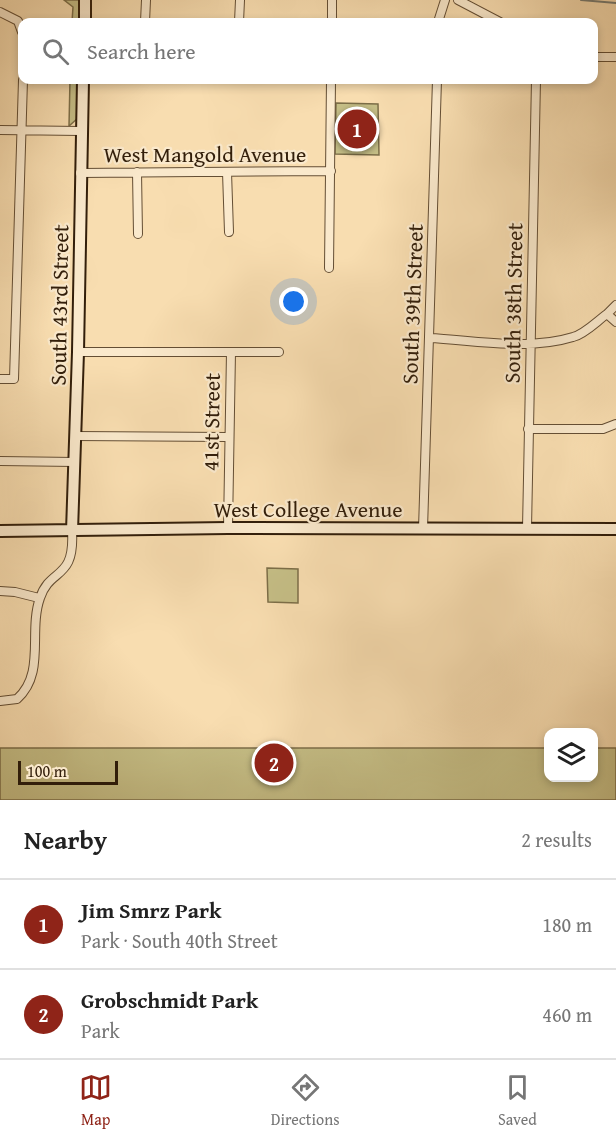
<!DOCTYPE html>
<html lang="en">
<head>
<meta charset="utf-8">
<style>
  :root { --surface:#fff; --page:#f6f6f6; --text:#222; --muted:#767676; --line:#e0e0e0; --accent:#8f2418 }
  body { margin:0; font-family:"Gentium Book Plus",serif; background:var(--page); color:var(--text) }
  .controls { position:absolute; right:18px; bottom:18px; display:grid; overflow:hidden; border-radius:12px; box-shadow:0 3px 9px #0003 }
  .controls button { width:54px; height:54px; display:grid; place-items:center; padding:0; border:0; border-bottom:2px solid var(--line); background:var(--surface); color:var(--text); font:30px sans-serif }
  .scale { position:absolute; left:18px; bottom:15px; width:100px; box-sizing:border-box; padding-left:6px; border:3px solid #321e0a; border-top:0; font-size:16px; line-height:21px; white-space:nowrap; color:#321e0a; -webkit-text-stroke:4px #fae9cc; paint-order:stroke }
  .you { position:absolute; left:294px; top:302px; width:21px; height:21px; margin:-15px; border:4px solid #fff; border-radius:50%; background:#1a73e8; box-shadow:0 0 0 9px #1a73e833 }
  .badge { display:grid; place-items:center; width:39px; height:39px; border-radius:50%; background:var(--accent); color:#fff; font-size:20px; font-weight:700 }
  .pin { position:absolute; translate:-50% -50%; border:3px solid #fff; box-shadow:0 2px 6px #0006 }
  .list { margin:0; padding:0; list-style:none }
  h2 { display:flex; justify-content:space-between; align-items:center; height:78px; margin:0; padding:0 24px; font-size:26px }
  h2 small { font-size:20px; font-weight:400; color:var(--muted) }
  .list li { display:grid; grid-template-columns:39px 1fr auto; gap:18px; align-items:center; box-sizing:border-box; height:90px; padding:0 24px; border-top:2px solid var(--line) }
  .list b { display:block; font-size:22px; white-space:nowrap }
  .list p { margin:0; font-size:20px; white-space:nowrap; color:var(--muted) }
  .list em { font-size:20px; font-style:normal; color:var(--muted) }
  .icon { flex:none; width:33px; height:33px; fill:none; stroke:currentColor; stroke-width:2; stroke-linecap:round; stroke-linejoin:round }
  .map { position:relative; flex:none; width:616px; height:800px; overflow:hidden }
  .search { position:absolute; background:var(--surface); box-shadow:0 3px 9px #0003; left:18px; right:18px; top:18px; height:66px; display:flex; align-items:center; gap:15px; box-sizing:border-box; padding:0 21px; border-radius:12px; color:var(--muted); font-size:22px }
  .sheet { height:258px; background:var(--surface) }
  nav { display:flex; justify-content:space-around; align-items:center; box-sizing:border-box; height:84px; border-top:2px solid var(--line); background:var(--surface); font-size:16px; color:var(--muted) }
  nav a { display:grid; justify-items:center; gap:3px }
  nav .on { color:var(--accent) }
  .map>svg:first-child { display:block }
  .green { fill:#c5be86; stroke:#7c6e48; stroke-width:1.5 }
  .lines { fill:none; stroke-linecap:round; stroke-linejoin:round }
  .stream { stroke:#767b72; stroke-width:2 }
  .street-casing { stroke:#644e34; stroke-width:10 }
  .secondary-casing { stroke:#321e0a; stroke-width:14 }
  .street { stroke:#fae9cc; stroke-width:8 }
  .secondary { stroke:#fae9cc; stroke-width:10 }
  .labels { text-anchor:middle; stroke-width:4.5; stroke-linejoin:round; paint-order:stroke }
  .street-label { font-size:22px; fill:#321e0a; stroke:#fae9cc }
</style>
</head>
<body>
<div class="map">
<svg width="616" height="800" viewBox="0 0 616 800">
  <rect width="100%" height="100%" fill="#f8ddb0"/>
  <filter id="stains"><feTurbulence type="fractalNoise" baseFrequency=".00333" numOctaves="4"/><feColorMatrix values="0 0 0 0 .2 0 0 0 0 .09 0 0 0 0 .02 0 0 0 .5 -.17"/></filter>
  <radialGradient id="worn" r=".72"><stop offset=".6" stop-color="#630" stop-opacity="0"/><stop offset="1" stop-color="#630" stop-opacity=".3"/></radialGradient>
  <path class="green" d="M64 0H81L80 22H72L73 7Z
    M70 80H79L78 118 69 126Z
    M336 103 378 104 379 155 335 154Z
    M267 568 298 569V603L268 602Z
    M0 748H548V778H594V748H616V800H0Z"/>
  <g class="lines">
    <path class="stream" d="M581 0 616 3"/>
    <g class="street-casing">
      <path id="street" d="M458 0 500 22
        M0 12 18 21 22 32
        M145 22 146 0
        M239 22 240 0
        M332 22V0
        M438 22 445 0
        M594 57H616
        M0 130 81 131
        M137 172 138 234
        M227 172 229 232
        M80 173 331 171
        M329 268 331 80
        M607 314 616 305
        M429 338C474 340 528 351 573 337 585 334 597 321 607 314L616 322
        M78 352H279
        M0 379H14L23 80
        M528 429H603L616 424
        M75 436 228 437
        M0 461 75 462
        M228 528 231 352
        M527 528 536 80
        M423 529 437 80
        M0 591 15 592 39 598
        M0 701 17 699C46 673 28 632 40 598 50 567 75 581 72 531"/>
    </g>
    <g class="secondary-casing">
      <path id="secondary" d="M85 22V0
        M0 531 228 528 616 529
        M72 531 78 352 83 80"/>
    </g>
    <use href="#street" class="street"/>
    <use href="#secondary" class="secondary"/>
  </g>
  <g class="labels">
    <g class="street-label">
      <text x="205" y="162">West Mangold Avenue</text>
      <text transform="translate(513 303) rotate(-89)" y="8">South 38th Street</text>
      <text transform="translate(412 304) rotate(-88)" y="8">South 39th Street</text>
      <text transform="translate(59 305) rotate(-89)" y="8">South 43rd Street</text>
      <text transform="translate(211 422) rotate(-89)" y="8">41st Street</text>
      <text x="308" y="517">West College Avenue</text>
    </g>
  </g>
  <rect width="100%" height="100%" filter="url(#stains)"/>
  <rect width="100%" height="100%" fill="url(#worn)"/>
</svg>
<div class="controls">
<button><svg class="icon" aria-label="layers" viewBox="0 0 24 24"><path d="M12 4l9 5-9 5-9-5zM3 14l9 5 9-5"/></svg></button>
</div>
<div class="scale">100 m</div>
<div class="you"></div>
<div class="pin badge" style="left:357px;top:129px">1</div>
<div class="pin badge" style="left:274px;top:763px">2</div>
<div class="search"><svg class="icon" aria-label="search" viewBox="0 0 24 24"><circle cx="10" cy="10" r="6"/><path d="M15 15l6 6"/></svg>Search here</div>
</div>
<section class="sheet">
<h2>Nearby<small>2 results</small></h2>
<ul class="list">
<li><span class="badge">1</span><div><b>Jim Smrz Park</b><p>Park · South 40th Street</p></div><em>180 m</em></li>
<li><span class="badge">2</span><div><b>Grobschmidt Park</b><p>Park</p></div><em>460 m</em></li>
</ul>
</section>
<nav>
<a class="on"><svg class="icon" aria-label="map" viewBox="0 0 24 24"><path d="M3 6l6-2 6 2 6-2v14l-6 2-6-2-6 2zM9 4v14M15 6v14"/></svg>Map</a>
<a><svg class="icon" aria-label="directions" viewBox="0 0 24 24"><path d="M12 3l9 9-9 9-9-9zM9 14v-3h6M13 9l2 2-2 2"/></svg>Directions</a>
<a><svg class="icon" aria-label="saved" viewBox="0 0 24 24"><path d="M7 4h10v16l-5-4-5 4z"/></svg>Saved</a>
</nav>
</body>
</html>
